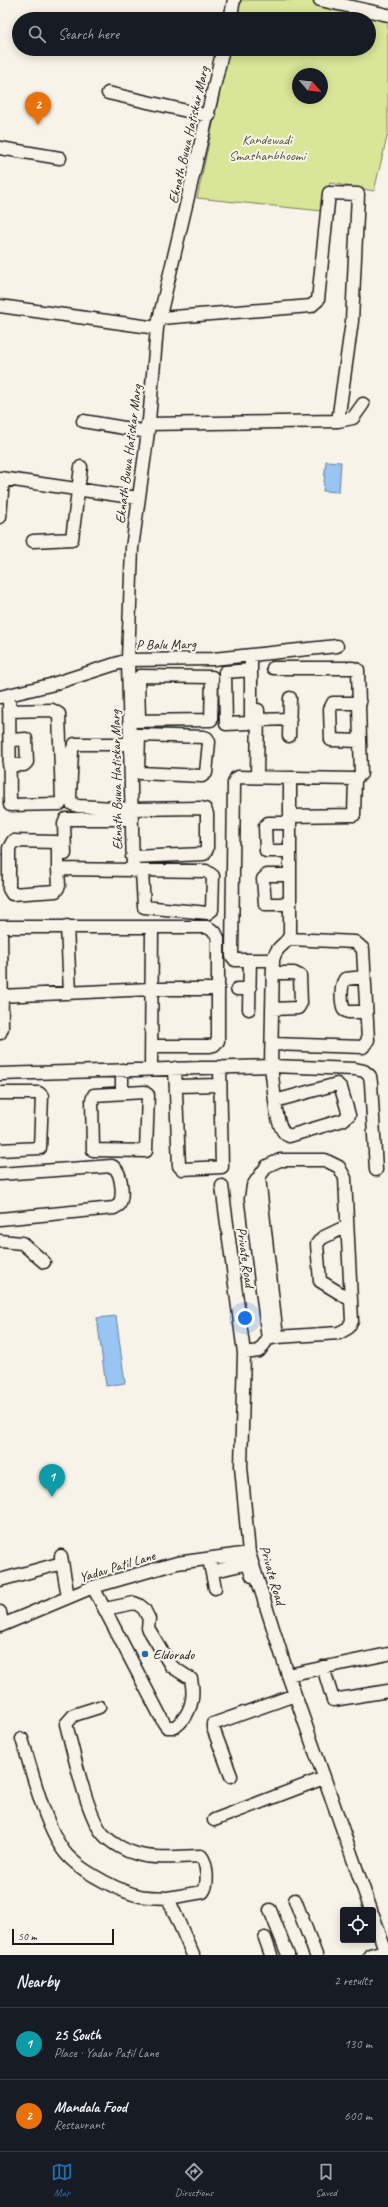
<!DOCTYPE html>
<html lang="en">
<head>
<meta charset="utf-8">
<style>
  :root { --surface:#171b24; --page:#242831; --text:#f1f3f6; --muted:#9ea1a6; --line:#363941; --accent:#1f6fb2 }
  body { margin:0; font-family:Caveat,sans-serif; background:var(--page); color:var(--text) }
  .controls { position:absolute; right:12px; bottom:12px; display:grid; overflow:hidden; border-radius:4px; box-shadow:0 2px 10px #0003 }
  .controls button { width:36px; height:36px; display:grid; place-items:center; padding:0; border:0; border-bottom:1px solid var(--line); background:var(--surface); color:var(--text); font:20px sans-serif }
  .compass { position:absolute; left:292px; top:68px; width:36px; height:36px; border-radius:50%; background:var(--surface); box-shadow:0 2px 10px #0003; rotate:118deg }
  .scale { position:absolute; left:12px; bottom:10px; width:102px; box-sizing:border-box; padding-left:4px; border:2px solid #1c1c1c; border-top:0; font-size:11px; line-height:14px; white-space:nowrap; color:#1c1c1c; -webkit-text-stroke:3px #f7f3e8; paint-order:stroke }
  .you { position:absolute; left:245px; top:1318px; width:14px; height:14px; margin:-10px; border:3px solid #fff; border-radius:50%; background:#1a73e8; box-shadow:0 0 0 6px #1a73e833 }
  .badge { display:grid; place-items:center; width:26px; height:26px; border-radius:50%; background:var(--accent); color:#fff; font-size:13px; font-weight:700 }
  .pin { position:absolute; translate:-50% -33px; filter:drop-shadow(0 1px 2px #0008) }
  .pin::after { content:''; position:absolute; top:21px; width:14px; height:12px; background:inherit; clip-path:polygon(0 0,100% 0,50% 100%) }
  .list { margin:0; padding:0; list-style:none }
  h2 { display:flex; justify-content:space-between; align-items:center; height:52px; margin:0; padding:0 16px; font-size:17px }
  h2 small { font-size:13px; font-weight:400; color:var(--muted) }
  .list li { display:grid; grid-template-columns:26px 1fr auto; gap:12px; align-items:center; box-sizing:border-box; height:72px; padding:0 16px; border-top:1px solid var(--line) }
  .list b { display:block; font-size:15px; white-space:nowrap }
  .list p { margin:0; font-size:13px; white-space:nowrap; color:var(--muted) }
  .list em { font-size:13px; font-style:normal; color:var(--muted) }
  .icon { flex:none; width:22px; height:22px; fill:none; stroke:currentColor; stroke-width:2; stroke-linecap:round; stroke-linejoin:round }
  .map { position:relative; flex:none; width:388px; height:1955px; overflow:hidden }
  .search { position:absolute; background:var(--surface); box-shadow:0 2px 10px #0003; left:12px; right:12px; top:12px; height:44px; display:flex; align-items:center; gap:10px; box-sizing:border-box; padding:0 14px; border-radius:22px; color:var(--muted); font-size:15px }
  .sheet { height:196px; background:var(--surface) }
  nav { display:flex; justify-content:space-around; align-items:center; box-sizing:border-box; height:56px; border-top:1px solid var(--line); background:var(--surface); font-size:11px; color:var(--muted) }
  nav a { display:grid; justify-items:center; gap:2px }
  nav .on { color:var(--accent) }
  .map>svg:first-child { display:block }
  .green { fill:#d9e597; stroke:#7a805a; fill-rule:evenodd }
  .water { fill:#98c5f2; stroke:#66819c }
  .lines { fill:none; stroke-linecap:round; stroke-linejoin:round }
  .street-casing { stroke:#1c1c1c; stroke-width:15 }
  .street { stroke:#f7f3e8; stroke-width:12 }
  .poi-dot { fill:#1f6fb2; stroke:#f7f3e8; stroke-width:1.5 }
  .labels { text-anchor:middle; stroke-width:4; stroke-linejoin:round; paint-order:stroke }
  .street-label { font-size:14px; fill:#1c1c1c; stroke:#f7f3e8 }
  .park-label { font-size:14px; fill:#555841; stroke:#f7f3e8 }
  .poi-label { font-size:14px; fill:#1c1c1c; stroke:#f7f3e8; text-anchor:start }
</style>
</head>
<body>
<div class="map">
<svg width="388" height="1955" viewBox="0 0 388 1955">
  <rect width="100%" height="100%" fill="#f7f3e8"/>
  <filter id="ink" filterUnits="userSpaceOnUse"><feTurbulence type="fractalNoise" baseFrequency=".025" numOctaves="2"/><feDisplacementMap in="SourceGraphic" scale="8" xChannelSelector="R" yChannelSelector="G"/><feConvolveMatrix kernelMatrix="1 2 1 2 8 2 1 2 1" color-interpolation-filters="sRGB"/></filter>
  <g filter="url(#ink)">
    <path class="green" d="M240 0H340L388 8V133L374 191 330 183 322 211 197 198 229 49H369V19H236ZM298 74H322V98H298Z"/>
    <path class="water" d="M326 461 341 462 339 492 323 491Z
      M116 1316 125 1383 106 1386 97 1318Z"/>
    <g class="lines">
      <g class="street-casing">
        <path id="street" d="M320 0 388 15
          M230 19 234 0
          M108 93 209 116
          M0 148 60 158
          M0 306 157 328
          M161 318 311 306 318 300 329 193 358 194 352 321 338 421
          M83 421 148 432
          M147 424 338 421 353 418 363 404
          M0 478 138 498
          M0 517 3 479
          M33 541 72 539 81 467
          M273 668H353L358 670 361 774 355 779
          M251 670 225 672 226 724 249 723 251 720V656
          M9 695 10 805 60 804 62 800 59 714 52 710 9 711
          M0 697 50 685 128 660 213 659 337 646
          M360 703H333L330 709 331 740 360 741
          M258 720 290 719
          M130 721 211 720 212 677 140 676 138 679 139 720
          M130 735H139L204 737 207 738 209 742 206 773 202 776 140 773 138 771 139 735
          M289 736 290 698
          M130 744H75L72 750 70 798 72 804 78 806 131 809 201 808 205 809 207 814V849L204 854 132 857
          M9 765H24L27 762 26 739 10 740
          M257 777 258 710
          M290 778V935C286 946 277 944 273 960H235L232 956 234 783 236 778 238 777 355 779 354 815 290 816
          M290 823H268L265 826 266 851H290
          M65 854 64 824 66 819H132
          M58 869V846L56 842 13 841 9 848V889L12 894 56 891 59 886 58 869 206 871 213 876 212 910 208 913 144 907 142 871
          M133 871 128 660 132 548 148 432 157 328 223 49
          M290 875H267L263 879 265 904H290
          M67 926 70 993
          M0 927H207L215 932 218 938V1041L214 1045 210 1046H151
          M273 960 271 1066 275 1101C276 1111 279 1133 289 1136L343 1120 349 1115 341 1088 337 1084 275 1101
          M364 977 345 979C340 986 341 1002 344 1010L348 1012H366
          M237 989H250
          M0 996 151 989H218
          M249 1009 250 960
          M272 1009 298 1008 301 1003 300 976 294 973H273
          M0 1033 2 1028 1 927
          M272 1044 363 1047 368 1040 363 949 355 942 289 939
          M175 1068 179 1166 182 1169 222 1167 220 1067
          M151 1069 152 927
          M122 1070V1093
          M0 1074 271 1066 355 1069 364 1071 370 1076 371 1083 376 1170
          M176 1086 220 1085
          M144 1092 148 1095 146 1151 93 1150 92 1100 94 1095Z
          M0 1093H39L42 1096 40 1148 0 1150
          M0 1174 112 1166C122 1171 124 1196 119 1205L114 1208 0 1219
          M258 1178 253 1186 251 1199 268 1339
          M222 1186 244 1353 241 1466 249 1553 288 1675 371 1910
          M347 1226 322 1238 317 1244 320 1281 351 1300
          M0 1241 22 1243 44 1262
          M244 1353 259 1351 268 1339 277 1337 339 1333 348 1328 352 1321 345 1178 339 1167 325 1160H280L267 1166 259 1177 277 1337
          M61 1556 68 1597
          M210 1564 215 1588
          M215 1571 245 1564 249 1567 252 1576
          M0 1580 62 1563
          M93 1587 164 1723 167 1727H175C191 1715 195 1697 191 1679L171 1666 148 1628 149 1619 144 1609 139 1605 134 1603 105 1609
          M0 1612 2 1625
          M0 1626 93 1587 177 1563 249 1553
          M323 1667 333 1700 388 1691
          M288 1675 388 1654
          M99 1707 74 1715 66 1724C73 1750 87 1816 103 1834 111 1843 125 1851 137 1854 157 1860 180 1856 201 1856 207 1863 209 1884 203 1892L168 1898
          M22 1739C32 1770 47 1838 71 1859 85 1873 121 1892 140 1896 149 1898 159 1897 168 1898L193 1955
          M231 1776 213 1728V1724L295 1695
          M214 1820 324 1778
          M295 1900 316 1955
          M270 1910 288 1955
          M373 1915 385 1950
          M265 1938 271 1955
          M370 1955 388 1950"/>
      </g>
      <use href="#street" class="street"/>
    </g>
  </g>
  <circle class="poi-dot" cx="145" cy="1654" r="4"/>
  <g class="labels">
    <g class="street-label">
      <text transform="translate(188 135) rotate(-77)" y="5">Eknath Buwa Hatiskar Marg</text>
      <text transform="translate(128 454) rotate(-83)" y="5">Eknath Buwa Hatiskar Marg</text>
      <text transform="translate(166 644) rotate(-1)" y="5">P Balu Marg</text>
      <text transform="translate(116 780) rotate(-91)" y="5">Eknath Buwa Hatiskar Marg</text>
      <text transform="translate(246 1257) rotate(82)" y="5">Private Road</text>
      <text transform="translate(117 1566) rotate(-17)" y="5">Yadav Patil Lane</text>
      <text transform="translate(273 1575) rotate(74)" y="5">Private Road</text>
    </g>
    <g class="park-label">
      <text x="267" y="144">Kandewadi<tspan x="267" dy="16">Smashanbhoomi</tspan></text>
    </g>
    <g class="poi-label">
      <text x="153" y="1659">Eldorado</text>
    </g>
  </g>
</svg>
<div class="controls">
<button><svg class="icon" aria-label="locate" viewBox="0 0 24 24"><circle cx="12" cy="12" r="6"/><path d="M12 2v4M12 18v4M2 12h4M18 12h4"/></svg></button>
</div>
<svg class="compass" viewBox="-18 -18 36 36"><path d="M0-13l5 13h-10z" fill="#e53935"/><path d="M0 13l5-13h-10z" fill="#9ea1a6"/></svg>
<div class="scale">50 m</div>
<div class="you"></div>
<div class="pin badge" style="left:52px;top:1497px;background:#0f9aa8">1</div>
<div class="pin badge" style="left:38px;top:125px;background:#e8710a">2</div>
<div class="search"><svg class="icon" aria-label="search" viewBox="0 0 24 24"><circle cx="10" cy="10" r="6"/><path d="M15 15l6 6"/></svg>Search here</div>
</div>
<section class="sheet">
<h2>Nearby<small>2 results</small></h2>
<ul class="list">
<li><span class="badge" style="background:#0f9aa8">1</span><div><b>25 South</b><p>Place · Yadav Patil Lane</p></div><em>130 m</em></li>
<li><span class="badge" style="background:#e8710a">2</span><div><b>Mandala Food</b><p>Restaurant</p></div><em>600 m</em></li>
</ul>
</section>
<nav>
<a class="on"><svg class="icon" aria-label="map" viewBox="0 0 24 24"><path d="M3 6l6-2 6 2 6-2v14l-6 2-6-2-6 2zM9 4v14M15 6v14"/></svg>Map</a>
<a><svg class="icon" aria-label="directions" viewBox="0 0 24 24"><path d="M12 3l9 9-9 9-9-9zM9 14v-3h6M13 9l2 2-2 2"/></svg>Directions</a>
<a><svg class="icon" aria-label="saved" viewBox="0 0 24 24"><path d="M7 4h10v16l-5-4-5 4z"/></svg>Saved</a>
</nav>
</body>
</html>
